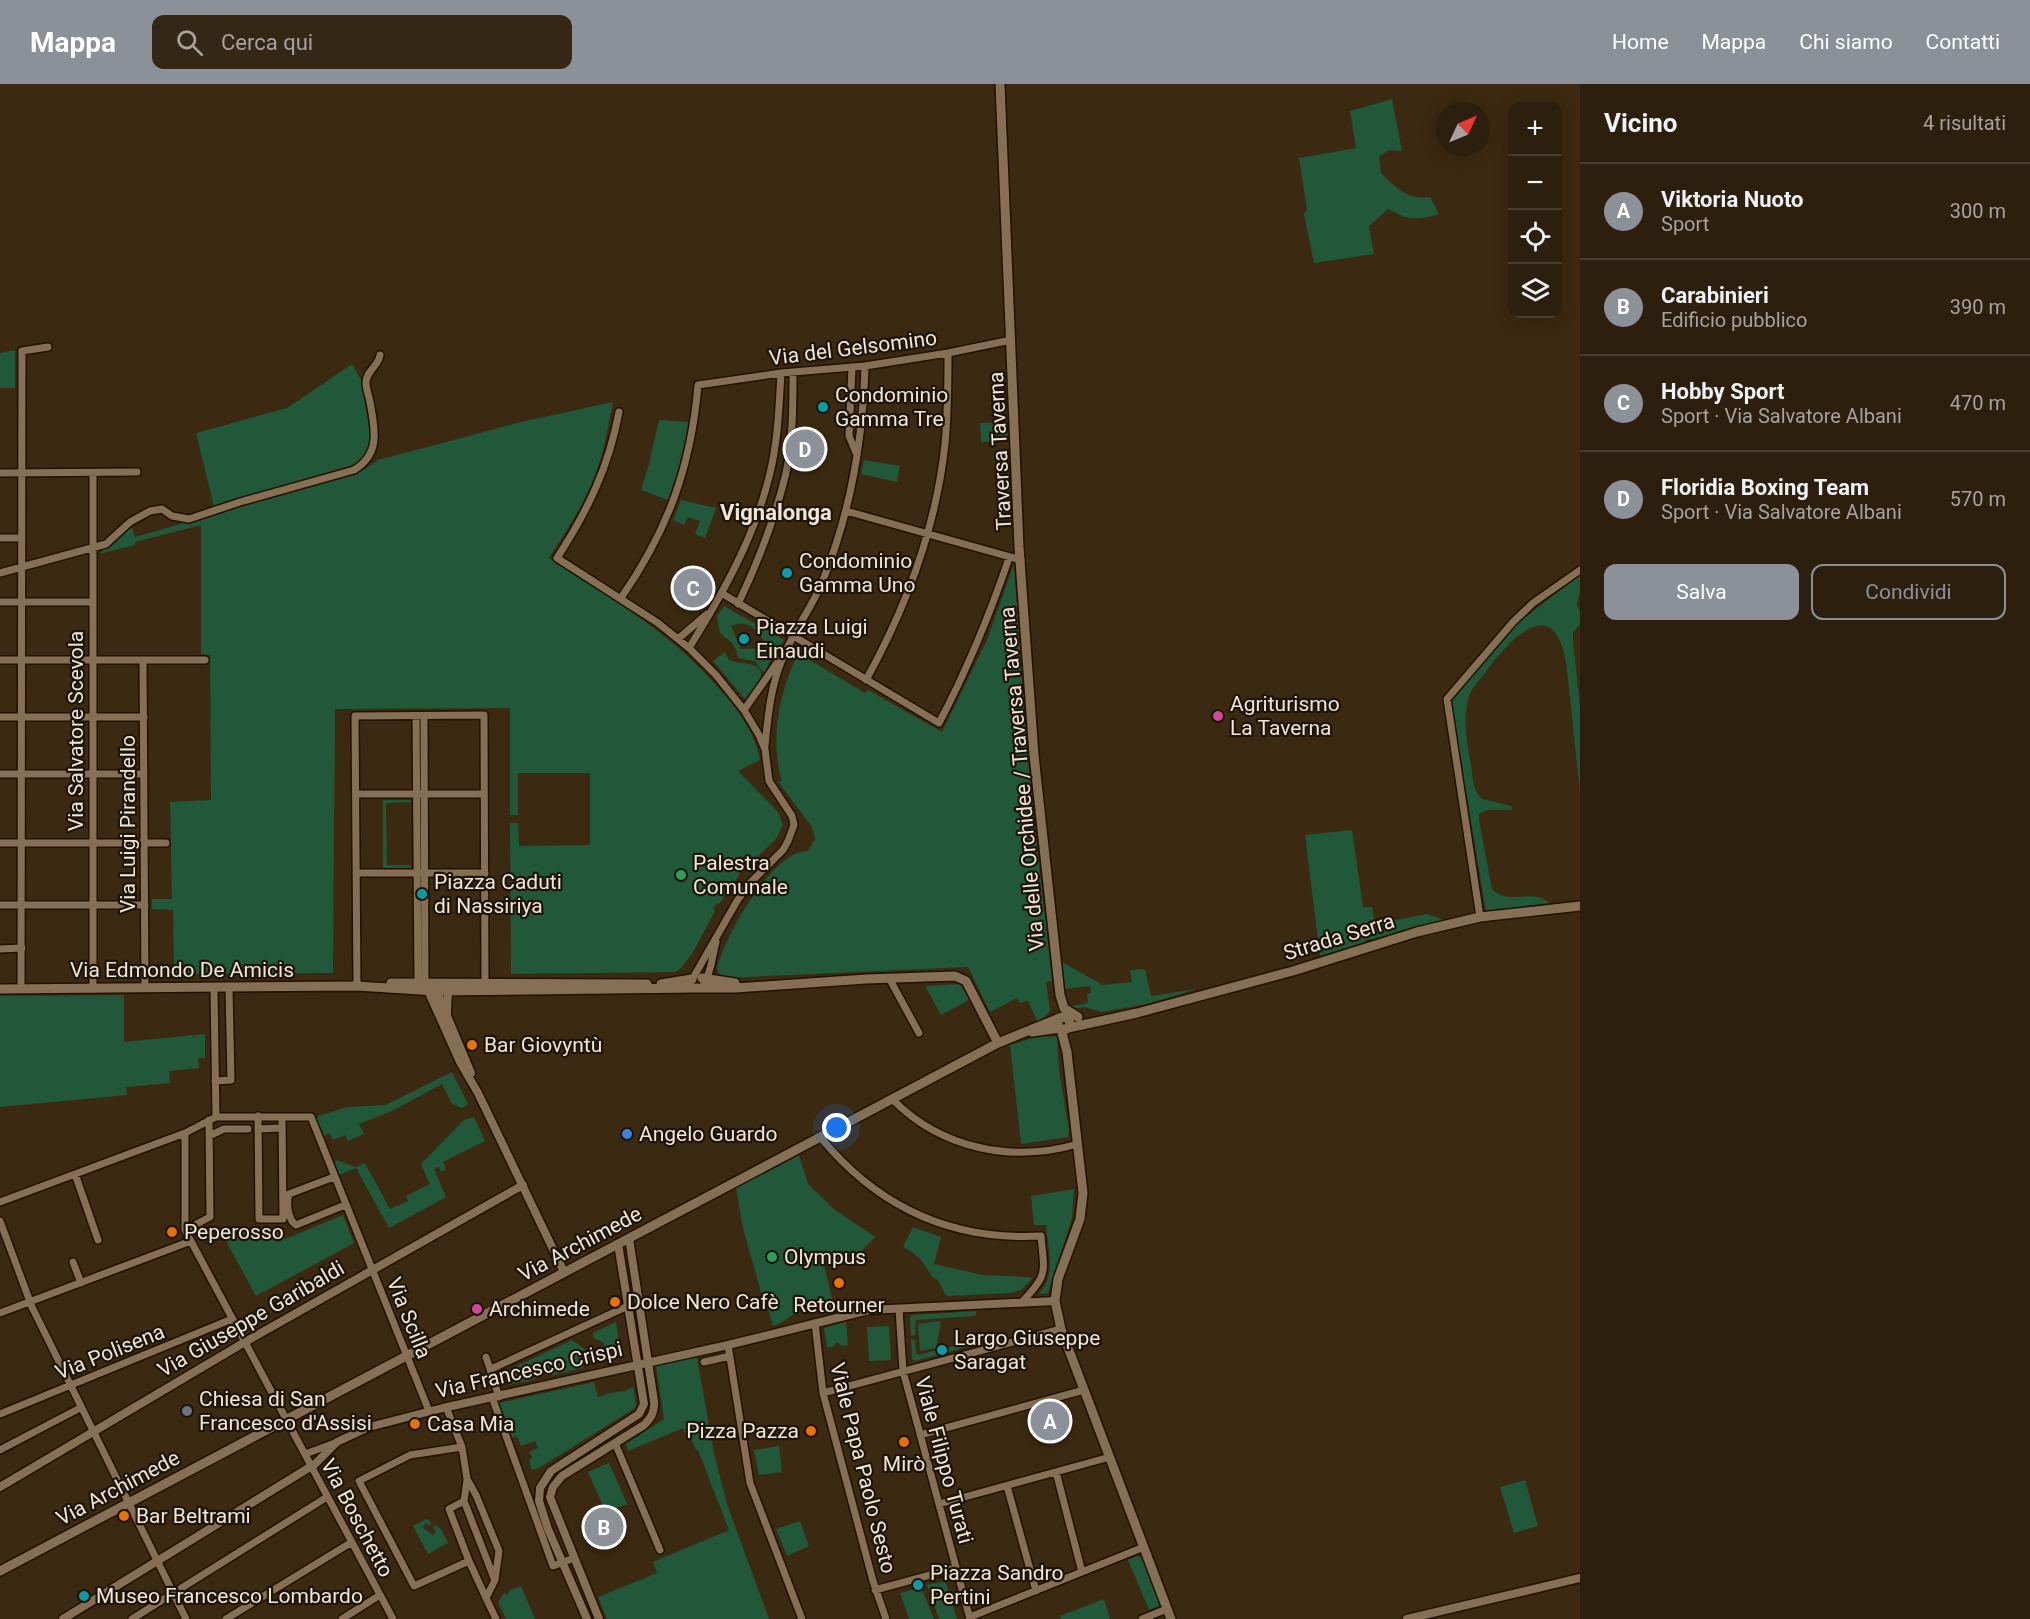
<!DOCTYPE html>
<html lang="it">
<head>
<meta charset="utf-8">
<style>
  :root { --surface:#2d1f0d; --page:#352716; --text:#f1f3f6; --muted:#a7a29d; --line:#483d2e; --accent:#8c9099 }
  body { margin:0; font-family:Roboto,sans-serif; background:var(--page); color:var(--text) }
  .controls { position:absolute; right:18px; top:18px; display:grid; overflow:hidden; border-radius:12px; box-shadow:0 3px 15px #0003 }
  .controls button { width:54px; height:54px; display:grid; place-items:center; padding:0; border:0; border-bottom:2px solid var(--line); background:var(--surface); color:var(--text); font:30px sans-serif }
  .compass { position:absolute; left:1436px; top:18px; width:54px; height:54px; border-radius:50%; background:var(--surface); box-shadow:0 3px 15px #0003; rotate:46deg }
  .you { position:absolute; left:837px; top:1044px; width:21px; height:21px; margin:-15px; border:4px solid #fff; border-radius:50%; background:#1a73e8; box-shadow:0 0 0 9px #1a73e833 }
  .badge { display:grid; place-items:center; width:39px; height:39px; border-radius:50%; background:var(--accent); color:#fff; font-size:20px; font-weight:700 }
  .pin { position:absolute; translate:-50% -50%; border:3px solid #fff; box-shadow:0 2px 6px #0006 }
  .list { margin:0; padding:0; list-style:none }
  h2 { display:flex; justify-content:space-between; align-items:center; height:78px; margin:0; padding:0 24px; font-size:26px }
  h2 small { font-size:20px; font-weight:400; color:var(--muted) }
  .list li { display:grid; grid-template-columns:39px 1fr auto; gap:18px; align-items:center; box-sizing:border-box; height:96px; padding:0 24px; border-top:2px solid var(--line) }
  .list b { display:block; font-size:22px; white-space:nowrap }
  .list p { margin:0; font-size:20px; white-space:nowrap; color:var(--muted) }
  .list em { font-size:20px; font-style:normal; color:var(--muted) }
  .actions { display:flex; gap:12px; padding:18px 24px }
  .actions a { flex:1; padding:14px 0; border:2px solid var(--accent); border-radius:12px; text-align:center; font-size:21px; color:var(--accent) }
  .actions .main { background:var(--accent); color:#fff }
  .icon { flex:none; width:33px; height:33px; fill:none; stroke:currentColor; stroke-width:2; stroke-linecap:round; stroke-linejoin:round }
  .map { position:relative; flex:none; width:1580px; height:1535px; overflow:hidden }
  header { display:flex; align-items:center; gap:36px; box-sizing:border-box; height:84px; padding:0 30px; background:var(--accent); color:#fff }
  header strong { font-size:28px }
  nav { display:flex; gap:33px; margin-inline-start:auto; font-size:21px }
  .search { width:420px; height:54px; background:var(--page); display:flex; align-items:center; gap:15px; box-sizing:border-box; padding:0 21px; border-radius:12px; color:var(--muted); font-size:22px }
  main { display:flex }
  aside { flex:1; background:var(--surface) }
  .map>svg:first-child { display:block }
  .green { fill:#215839 }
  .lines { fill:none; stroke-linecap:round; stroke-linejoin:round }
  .minor-casing { stroke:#231100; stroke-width:10 }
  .tertiary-casing { stroke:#231100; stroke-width:11 }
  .secondary-casing { stroke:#231100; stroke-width:12 }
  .minor { stroke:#856f55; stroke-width:7 }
  .tertiary { stroke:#856f55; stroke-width:8 }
  .secondary { stroke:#856f55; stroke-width:9 }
  .culture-dot { fill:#0f9aa8; stroke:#1d140a; stroke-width:2 }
  .hotel-dot { fill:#d1479c; stroke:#1d140a; stroke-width:2 }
  .leisure-dot { fill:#2e9e5b; stroke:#1d140a; stroke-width:2 }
  .food-dot { fill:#e8710a; stroke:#1d140a; stroke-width:2 }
  .shop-dot { fill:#3f7fe0; stroke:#1d140a; stroke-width:2 }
  .worship-dot { fill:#6b7280; stroke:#1d140a; stroke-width:2 }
  .labels { text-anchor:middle; stroke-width:4.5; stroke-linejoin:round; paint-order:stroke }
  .street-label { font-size:21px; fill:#f1e5d7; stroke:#1d140a }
  .poi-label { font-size:21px; fill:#f1e5d7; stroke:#1d140a; text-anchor:start }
  .neighbourhood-label { font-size:22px; font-weight:bold; fill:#f1e5d7; stroke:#1d140a }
</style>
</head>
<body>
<header>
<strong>Mappa</strong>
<div class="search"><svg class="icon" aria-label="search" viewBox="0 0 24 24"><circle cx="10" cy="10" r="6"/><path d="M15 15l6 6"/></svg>Cerca qui</div>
<nav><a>Home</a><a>Mappa</a><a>Chi siamo</a><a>Contatti</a></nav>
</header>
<main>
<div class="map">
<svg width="1580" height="1535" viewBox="0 0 1580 1535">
  <rect width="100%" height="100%" fill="#3c2911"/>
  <path class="green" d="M1392 15 1402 67 1389 66 1379 73 1381 89C1397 104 1406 116 1430 113L1439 130C1416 137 1408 136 1388 125L1369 142 1374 170 1314 179 1304 130 1307 126 1299 74 1356 64 1350 27Z
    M15 266V304H0V269Z
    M352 280 361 296 371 354 366 371 354 381 214 423 196 349 287 324Z
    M613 318C608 343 604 368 595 391 584 421 566 447 549 474 612 515 674 550 723 609 740 629 755 649 760 676L738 687 778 728 783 741 776 755 747 783 739 787 740 790 719 820 717 819 713 825 715 827 692 870 680 885 675 888 511 890 510 739H518L519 762 590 761V689H518V731H510V624L335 625 333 889 174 890 173 826 152 825V815H172L170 718 211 716 210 571 201 570V441L135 458V461L99 470 131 441 135 453 352 391 365 385 378 376 521 338Z
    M659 336 689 338 686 362 668 416 641 406 649 380Z
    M1007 338 1008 357 981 358 980 339Z
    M864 376 900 382 897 398 861 390Z
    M681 416 716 424 705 454 695 450 700 437 688 433 684 441 673 436Z
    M1014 480 1028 681 1052 897 1046 898 1050 927 1038 939 1028 917 1020 919 1017 914 990 928 968 883 725 894 720 891 717 885C723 855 773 765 808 767L815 755 812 743 778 698 782 697C769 655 780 607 798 569L865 609 868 606 942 648 987 556Z
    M1580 491V508L1577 520 1580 528V541L1573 548V556L1580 623V709L1566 577C1553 509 1511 554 1487 586 1482 594 1472 603 1469 612 1462 635 1467 658 1471 681 1473 693 1472 706 1482 715L1511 722 1512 726H1487L1479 730V736L1492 805C1509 823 1535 802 1551 821L1486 827 1451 617 1515 541Z
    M724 522 784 556 772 574C763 556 756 533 731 542L741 565 764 564 770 577 765 588 762 587 755 577C727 573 744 574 731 558 728 555 723 552 720 549L717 532Z
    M725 568C726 571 728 575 730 576 736 581 767 576 760 595 758 602 749 609 745 615L713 577Z
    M383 716H411V718L386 719 387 781H411V785H383Z
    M1352 746 1363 823H1372L1375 840 1427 830 1444 836 1416 842 1374 855H1367L1365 858 1320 872 1305 751Z
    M1062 878 1103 901 1132 898 1130 886 1145 885 1151 912 1197 905 1147 920 1102 928 1084 923 1070 925V922L1088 919 1087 910 1091 909 1090 902 1065 905Z
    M961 900 969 916 941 931 925 902Z
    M124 911V958L205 950V974H198L199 984 169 987 170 999 126 1003 127 1011 0 1023V912Z
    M1039 952 1057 953 1059 986 1069 1046 1068 1053 1021 1060 1010 961Z
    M452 988 468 1020 462 1024 452 1020 442 1000 392 1027 359 1040 364 1050 348 1057 345 1051 333 1056 329 1049 324 1052 317 1036 318 1032 348 1023 386 1021Z
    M474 1033 485 1057 443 1078 446 1085 441 1088 439 1083 434 1085 446 1113 389 1144 356 1084 339 1091 335 1080 336 1076 356 1083 365 1079 390 1125 408 1117 406 1112 430 1100 421 1080 464 1036Z
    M799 1071 808 1100 834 1125 875 1153 854 1175 824 1181 834 1223 801 1225 779 1240 773 1242 766 1219H764L743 1144 736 1104Z
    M1074 1105 1072 1134 1048 1209 1039 1210C1057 1189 1048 1167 1046 1141H1034L1031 1112Z
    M343 1131 354 1159 256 1212 219 1144H281L285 1155Z
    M913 1143 941 1153 934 1180 983 1191 1030 1193 1032 1195 1021 1206 1010 1209 948 1212 945 1210 938 1196 932 1193C924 1179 919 1170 903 1163Z
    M977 1227 975 1232 916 1236 915 1251 911 1252 910 1233 912 1231Z
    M938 1237 941 1239 936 1264 920 1267 918 1240Z
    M616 1238 620 1264 614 1268H610L609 1270 605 1268 604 1259 593 1254V1249Z
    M846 1238 848 1261 842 1262 837 1258 833 1263H827L824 1244Z
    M889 1242 891 1276 869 1277 867 1243Z
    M911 1255 915 1256 916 1269 918 1271 977 1256 978 1260 915 1277 912 1275Z
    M572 1256 598 1274 597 1276 585 1278 583 1284 553 1291 545 1289 532 1296 509 1301 506 1287Z
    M697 1273 714 1369 727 1420 769 1535H607L598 1513 657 1489 653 1478 729 1446 698 1366H696L689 1351 686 1352 683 1344 628 1367 626 1360 664 1335 656 1282Z
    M594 1298 598 1313 605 1311 604 1310 625 1307 633 1303 636 1320 635 1324 539 1384 532 1386 529 1377 532 1373 529 1368 538 1364 535 1357 521 1362 517 1352 512 1354 499 1319Z
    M779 1362 782 1388 759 1391 754 1366Z
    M609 1379 627 1420 606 1429 588 1388Z
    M1525 1396 1538 1442 1514 1449 1500 1403Z
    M426 1435 432 1439 429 1442 426 1439 423 1444 433 1451 436 1447 433 1444 435 1441 441 1445 448 1459 428 1470 413 1442Z
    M800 1437 809 1462 787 1472 776 1445Z
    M1137 1472 1142 1474 1160 1521 1149 1526 1128 1476Z
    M941 1498H945L947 1502 957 1535H939L927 1501Z
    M521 1502 535 1535H506L498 1518 504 1509 507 1511 510 1506Z
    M921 1503 934 1535H909L900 1509Z
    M1104 1515 1110 1535H1061L1060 1532Z"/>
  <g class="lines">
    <g class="minor-casing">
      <path id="minor" d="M852 283 849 352 857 371
        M619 328C609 383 587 428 557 474L658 539 689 564 716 591 744 626 759 651 765 665 769 697 792 732 794 741 788 757 783 766 749 800 737 817 693 894
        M0 389 137 388
        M93 389V905
        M846 427 1021 476
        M0 454H21
        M0 489 106 460 130 438 150 427 162 425 172 432 189 435 240 418 354 386C381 370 375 345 370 318 369 312 366 305 366 299 366 286 379 282 380 271
        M723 510 939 639C968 584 989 533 1009 474
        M621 514C668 446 691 383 698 301L781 289 865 282 948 269 1011 256
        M0 518H92
        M738 520C758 478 775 435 786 389 793 356 793 321 793 288
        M678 555 707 530
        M689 564C723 509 755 453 770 389 778 357 779 322 781 289
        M0 576H205
        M143 576 145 904
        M866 596C907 522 936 444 945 360 948 329 948 299 948 269
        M744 626 779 576
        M416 632 418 899
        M424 632 425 899
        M0 633H144
        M765 662C768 631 771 598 785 569 796 543 813 522 823 496 851 427 863 356 865 282
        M0 690H144
        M356 710H484
        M0 759H166
        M356 789H485
        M0 821H145
        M1480 833 1447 615 1513 538 1533 519 1580 486
        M0 865 22 864
        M889 894 919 949
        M704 899C712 887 712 872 716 858
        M357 902 355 632 484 631 485 899
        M21 905 22 267 48 263
        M214 905 216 1033H311L429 1327
        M215 997 231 996 229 904
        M893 1016C942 1065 1012 1079 1078 1060
        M258 1032 259 1135H283L282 1033
        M258 1045 282 1044
        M185 1049V1146L393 1535
        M209 1052 224 1045H248
        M821 1054C878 1123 951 1157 1041 1152 1044 1188 1049 1190 1022 1218
        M75 1090 98 1156
        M334 1093 289 1110C286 1119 288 1136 296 1141L345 1121
        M0 1118 185 1049 216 1033
        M0 1137 32 1223 186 1535
        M185 1146 210 1133 209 1036
        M73 1178 81 1199
        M899 1225 903 1287 970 1535
        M0 1229 191 1157
        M815 1239 823 1309 873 1497 886 1535
        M728 1261 750 1399 802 1535
        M486 1273 499 1313
        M704 1278 730 1272
        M491 1285 628 1222
        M823 1309 1061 1245
        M492 1313 553 1482 574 1474
        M446 1323 462 1363 467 1395 476 1411 499 1467 495 1496 486 1514 496 1535
        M0 1330 232 1235
        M920 1351 1084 1306
        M615 1359 660 1466
        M462 1363 410 1371 359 1397 414 1502 469 1477
        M0 1366 80 1324
        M305 1370 335 1359
        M1056 1388 1082 1488
        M1007 1402 1036 1507
        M464 1417 467 1396
        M939 1420 1110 1373
        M875 1506 956 1484
        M486 1514 469 1477 449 1425 464 1417 494 1494
        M970 1533 1144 1463
        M132 1535 327 1413
        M226 1535 352 1458
        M342 1535 380 1511
        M1142 1535 1167 1525"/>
    </g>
    <g class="tertiary-casing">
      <path id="tertiary" d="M434 901 471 989
        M426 902 460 978 478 1009 564 1188
        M447 929 448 907
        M0 1403 245 1258 523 1101
        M63 1535 315 1380 337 1358 369 1343 443 1324 728 1261 869 1226 1055 1217
        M587 1535 548 1445 539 1417 540 1404 551 1387 639 1330 644 1320 618 1160
        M599 1535 550 1413 553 1403 562 1392 644 1341C651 1334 655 1328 654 1317L629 1154
        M1407 1535 1580 1494"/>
    </g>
    <g class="secondary-casing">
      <path id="secondary" d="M1000 0 1019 463 1034 671 1060 911 1064 924 1078 933
        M702 894 735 899
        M391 899 647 900
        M661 900 692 895
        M700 904H735L866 895 955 892 966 897 998 959
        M0 905 357 902 435 907 697 904
        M1068 944 1137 929 1293 887 1417 848 1480 833 1580 822
        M1061 945 1067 968 1083 1109 1080 1135 1058 1195 1055 1217 1061 1245 1171 1535
        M1032 948 1060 944
        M0 1487 998 959 1062 933 1069 935 1070 941 1067 945H1061L1058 942V936"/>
    </g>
    <use href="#minor" class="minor"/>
    <use href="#tertiary" class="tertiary"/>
    <use href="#secondary" class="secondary"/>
  </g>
  <g class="culture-dot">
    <circle cx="823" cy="323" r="6"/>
    <circle cx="787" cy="489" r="6"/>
    <circle cx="744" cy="555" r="6"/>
    <circle cx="422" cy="810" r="6"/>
    <circle cx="942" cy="1266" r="6"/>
    <circle cx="918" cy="1501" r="6"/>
    <circle cx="84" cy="1512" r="6"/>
  </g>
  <g class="hotel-dot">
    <circle cx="1218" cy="632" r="6"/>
    <circle cx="477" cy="1225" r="6"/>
  </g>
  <g class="leisure-dot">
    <circle cx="681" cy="791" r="6"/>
    <circle cx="772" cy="1173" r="6"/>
  </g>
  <g class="food-dot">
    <circle cx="472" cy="961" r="6"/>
    <circle cx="172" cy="1148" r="6"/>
    <circle cx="839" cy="1199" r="6"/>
    <circle cx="615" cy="1218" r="6"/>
    <circle cx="415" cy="1340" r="6"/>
    <circle cx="811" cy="1347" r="6"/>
    <circle cx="904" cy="1358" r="6"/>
    <circle cx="124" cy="1432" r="6"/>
  </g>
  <circle class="shop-dot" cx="627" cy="1050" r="6"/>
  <circle class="worship-dot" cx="187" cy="1327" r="6"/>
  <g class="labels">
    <g class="street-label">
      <text transform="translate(853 264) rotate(-7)" y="7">Via del Gelsomino</text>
      <text transform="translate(1000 367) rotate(-93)" y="7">Traversa Taverna</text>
      <text transform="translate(76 647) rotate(-90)" y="7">Via Salvatore Scevola</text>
      <text transform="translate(1022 695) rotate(-95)" y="7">Via delle Orchidee / Traversa Taverna</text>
      <text transform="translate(128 740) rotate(-90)" y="7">Via Luigi Pirandello</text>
      <text transform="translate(1339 853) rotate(-17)" y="7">Strada Serra</text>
      <text x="182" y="893">Via Edmondo De Amicis</text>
      <text transform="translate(580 1160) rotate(-28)" y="7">Via Archimede</text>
      <text transform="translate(409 1234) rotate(68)" y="7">Via Scilla</text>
      <text transform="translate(251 1235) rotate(-30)" y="7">Via Giuseppe Garibaldi</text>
      <text transform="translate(110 1268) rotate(-22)" y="7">Via Polisena</text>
      <text transform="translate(529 1286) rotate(-13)" y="7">Via Francesco Crispi</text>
      <text transform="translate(944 1376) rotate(75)" y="7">Viale Filippo Turati</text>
      <text transform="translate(863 1384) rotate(76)" y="7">Viale Papa Paolo Sesto</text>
      <text transform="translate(118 1404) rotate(-28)" y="7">Via Archimede</text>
      <text transform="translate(357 1434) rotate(62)" y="7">Via Boschetto</text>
    </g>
    <g class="poi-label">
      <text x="835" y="318">Condominio<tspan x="835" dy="24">Gamma Tre</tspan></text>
      <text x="799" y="484">Condominio<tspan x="799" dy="24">Gamma Uno</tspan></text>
      <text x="756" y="550">Piazza Luigi<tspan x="756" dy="24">Einaudi</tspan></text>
      <text x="1230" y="627">Agriturismo<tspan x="1230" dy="24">La Taverna</tspan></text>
      <text x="693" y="786">Palestra<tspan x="693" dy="24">Comunale</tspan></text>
      <text x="434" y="805">Piazza Caduti<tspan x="434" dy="24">di Nassiriya</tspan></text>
      <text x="484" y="968">Bar Giovyntù</text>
      <text x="639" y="1057">Angelo Guardo</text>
      <text x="184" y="1155">Peperosso</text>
      <text x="784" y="1180">Olympus</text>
      <text x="627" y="1225">Dolce Nero Cafè</text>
      <text x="839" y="1228" text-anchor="middle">Retourner</text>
      <text x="489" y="1232">Archimede</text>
      <text x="954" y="1261">Largo Giuseppe<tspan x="954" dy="24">Saragat</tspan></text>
      <text x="199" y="1322">Chiesa di San<tspan x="199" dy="24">Francesco d'Assisi</tspan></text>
      <text x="427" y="1347">Casa Mia</text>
      <text x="799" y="1354" text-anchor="end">Pizza Pazza</text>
      <text x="904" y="1387" text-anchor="middle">Mirò</text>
      <text x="136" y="1439">Bar Beltrami</text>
      <text x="930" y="1496">Piazza Sandro<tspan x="930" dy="24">Pertini</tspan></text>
      <text x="96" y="1519">Museo Francesco Lombardo</text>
    </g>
    <g class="neighbourhood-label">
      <text x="776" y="436">Vignalonga</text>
    </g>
  </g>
</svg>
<div class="controls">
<button>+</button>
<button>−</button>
<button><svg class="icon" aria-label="locate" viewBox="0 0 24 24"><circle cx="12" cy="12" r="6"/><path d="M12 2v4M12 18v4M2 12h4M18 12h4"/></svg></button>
<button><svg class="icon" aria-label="layers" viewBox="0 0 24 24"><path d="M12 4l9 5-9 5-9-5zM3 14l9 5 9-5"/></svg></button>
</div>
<svg class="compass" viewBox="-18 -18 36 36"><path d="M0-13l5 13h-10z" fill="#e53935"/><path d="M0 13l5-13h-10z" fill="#a7a29d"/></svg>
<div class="you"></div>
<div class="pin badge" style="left:1050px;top:1337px">A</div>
<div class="pin badge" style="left:604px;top:1443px">B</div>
<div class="pin badge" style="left:693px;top:504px">C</div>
<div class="pin badge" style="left:805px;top:365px">D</div>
</div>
<aside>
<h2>Vicino<small>4 risultati</small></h2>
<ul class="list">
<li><span class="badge">A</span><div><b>Viktoria Nuoto</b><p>Sport</p></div><em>300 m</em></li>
<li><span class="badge">B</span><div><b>Carabinieri</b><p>Edificio pubblico</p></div><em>390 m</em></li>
<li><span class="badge">C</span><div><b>Hobby Sport</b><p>Sport · Via Salvatore Albani</p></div><em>470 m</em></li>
<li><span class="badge">D</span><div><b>Floridia Boxing Team</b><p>Sport · Via Salvatore Albani</p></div><em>570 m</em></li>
</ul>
<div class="actions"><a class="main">Salva</a><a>Condividi</a></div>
</aside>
</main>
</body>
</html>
